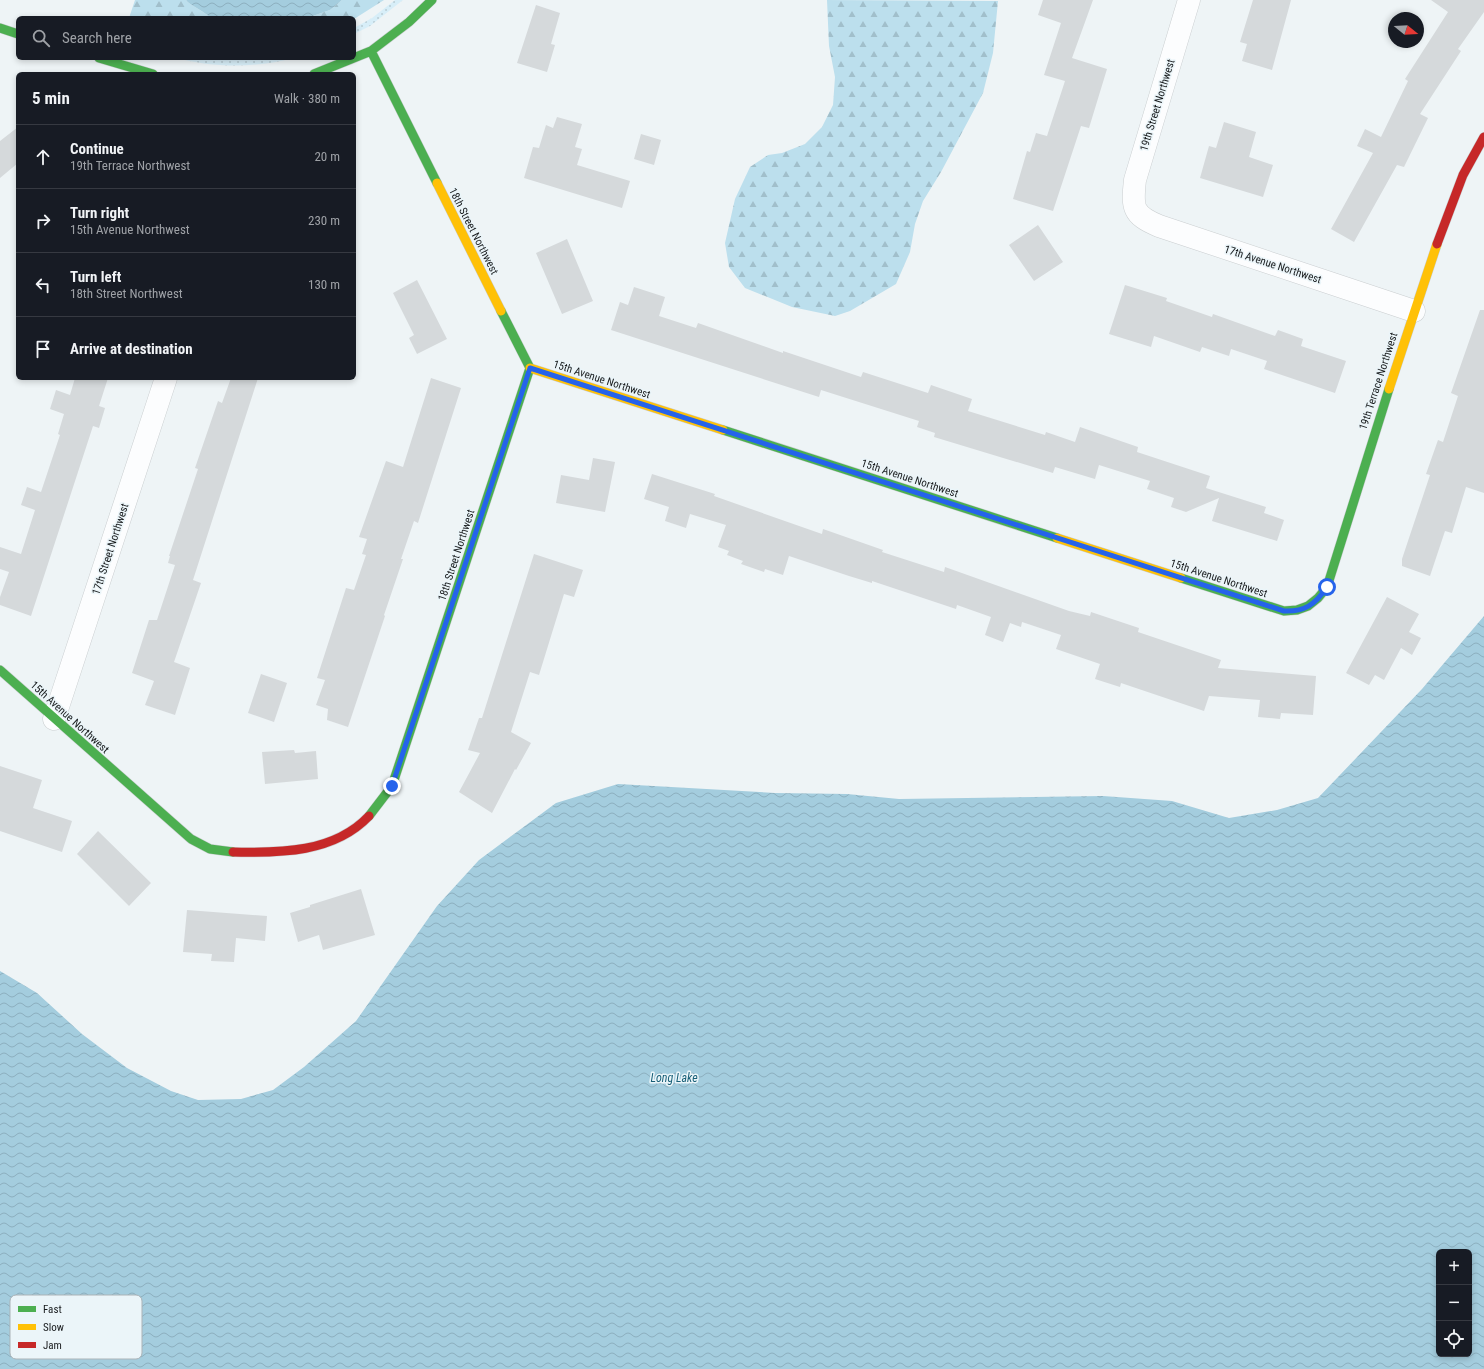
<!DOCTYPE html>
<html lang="en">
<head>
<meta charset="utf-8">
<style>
  :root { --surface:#171b24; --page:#242831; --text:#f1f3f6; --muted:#9ea1a6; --line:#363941 }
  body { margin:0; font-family:"Roboto Condensed",sans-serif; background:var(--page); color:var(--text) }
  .controls { position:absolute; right:12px; bottom:12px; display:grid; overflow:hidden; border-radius:6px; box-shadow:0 2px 6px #0003 }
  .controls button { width:36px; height:36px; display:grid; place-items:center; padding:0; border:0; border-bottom:1px solid var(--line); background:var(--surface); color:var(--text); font:20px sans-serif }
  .compass { position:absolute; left:1388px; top:12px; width:36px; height:36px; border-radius:50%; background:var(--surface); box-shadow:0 2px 6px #0003; rotate:108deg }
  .stop { position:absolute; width:12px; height:12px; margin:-9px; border:3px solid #2563eb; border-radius:50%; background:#fff }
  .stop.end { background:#2563eb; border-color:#fff; box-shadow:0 1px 4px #0008 }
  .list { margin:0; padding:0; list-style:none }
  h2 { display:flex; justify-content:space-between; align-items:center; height:52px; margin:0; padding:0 16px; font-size:17px }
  h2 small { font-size:13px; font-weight:400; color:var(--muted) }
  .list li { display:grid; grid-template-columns:26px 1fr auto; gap:12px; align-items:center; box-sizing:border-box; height:64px; padding:0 16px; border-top:1px solid var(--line) }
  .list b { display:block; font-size:15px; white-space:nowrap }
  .list p { margin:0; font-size:13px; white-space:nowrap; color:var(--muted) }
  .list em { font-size:13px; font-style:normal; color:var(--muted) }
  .icon { flex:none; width:22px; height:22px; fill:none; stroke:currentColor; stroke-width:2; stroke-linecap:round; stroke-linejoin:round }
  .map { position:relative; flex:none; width:1484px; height:1369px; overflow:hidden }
  .search { position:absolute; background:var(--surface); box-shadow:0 2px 6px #0003; left:16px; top:16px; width:340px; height:44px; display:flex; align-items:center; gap:10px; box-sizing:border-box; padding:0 14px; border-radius:6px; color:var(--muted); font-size:15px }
  .panel { position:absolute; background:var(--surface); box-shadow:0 2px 6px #0003; left:16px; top:72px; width:340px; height:308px; border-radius:6px }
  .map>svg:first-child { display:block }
  .grass { fill:url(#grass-dots) }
  .forest { fill:url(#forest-firs) }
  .water { fill:url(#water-waves); fill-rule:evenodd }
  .building { fill:#d5d9db }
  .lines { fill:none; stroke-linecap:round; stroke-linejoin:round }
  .street-casing { stroke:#caced0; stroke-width:23 }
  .fast-casing { stroke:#caced0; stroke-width:10 }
  .slow-casing { stroke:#caced0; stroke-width:10 }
  .jam-casing { stroke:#caced0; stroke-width:10 }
  .street { stroke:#fcfdfe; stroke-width:22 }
  .fast { stroke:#4caf50; stroke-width:9 }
  .slow { stroke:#ffc107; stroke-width:9 }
  .jam { stroke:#c62828; stroke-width:9 }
  .route { stroke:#2563eb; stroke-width:5 }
  .labels { text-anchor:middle; stroke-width:3; stroke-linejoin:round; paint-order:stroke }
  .street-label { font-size:11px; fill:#171a1c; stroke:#ebf5f9 }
  .water-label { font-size:12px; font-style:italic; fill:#175f77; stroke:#ebf5f9 }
  .key { fill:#ebf5f9; stroke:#abb3b7; stroke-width:1 }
  .key-label { font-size:11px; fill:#171a1c }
</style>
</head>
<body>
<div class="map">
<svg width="1484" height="1369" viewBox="0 0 1484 1369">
  <defs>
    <pattern id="grass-dots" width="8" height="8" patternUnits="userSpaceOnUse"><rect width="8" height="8" fill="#d7eef8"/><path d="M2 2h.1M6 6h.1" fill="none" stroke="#b8ccd4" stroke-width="1.8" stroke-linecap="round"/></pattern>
    <pattern id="forest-firs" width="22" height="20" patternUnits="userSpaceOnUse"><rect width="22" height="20" fill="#bcdfed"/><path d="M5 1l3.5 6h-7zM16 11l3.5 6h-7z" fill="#a1bfcb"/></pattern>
    <pattern id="water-waves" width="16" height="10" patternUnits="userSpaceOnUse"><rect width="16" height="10" fill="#a4cdde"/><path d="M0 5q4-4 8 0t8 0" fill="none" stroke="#8cafbe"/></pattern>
  </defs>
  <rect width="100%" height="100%" fill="#eef4f6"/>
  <path class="grass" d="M395 0H403L370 26 354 34V28L372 18Z
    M177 58 251 60 294 58C257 68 213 68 177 58Z"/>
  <path class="forest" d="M135 0H186C189 5 204 11 211 18H129Z
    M342 0H384L354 19V18H307L330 10Z
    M827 0 998 1 993 53 983 93 941 172 923 201 915 224 910 252 896 284 850 311 835 316 792 307 745 288 729 267 725 243 735 199 750 167 768 155 782 153 805 144 822 127 833 105 835 77 829 46Z"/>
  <path class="water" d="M186 0H342L330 10 307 18H211C204 11 189 5 186 0Z
    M1484 616V1369H0V971L37 993 82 1034 127 1068 171 1091 198 1100 241 1099 273 1090 304 1067 356 1021 437 906 479 860 556 803 618 784 775 793 847 794 899 799 1103 796 1172 801 1229 818 1277 810 1318 798 1422 689ZM1439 1252H1469V1354H1439Z"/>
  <path class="building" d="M1043 0H1093L1072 58 1107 69 1089 128 1081 126 1053 211 1013 199 1027 151 1030 152 1036 133 1047 136 1065 81 1044 75 1061 23 1038 15Z
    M1253 0H1291L1272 70 1242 61 1247 44 1240 42Z
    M1431 0H1484V12L1458 49 1461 51 1420 114 1428 118 1404 167 1397 165 1354 242 1331 229 1373 153 1357 146 1365 129 1381 137 1408 81 1405 79 1448 12Z
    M536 5 560 13 551 44 555 45 547 72 517 63Z
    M557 117 582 124 575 147 582 149 577 165 630 181 622 208 524 178 533 147 539 148 546 125 553 128Z
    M1224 122 1256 132 1249 157 1273 165 1263 197 1200 178 1209 146 1216 148Z
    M18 127V163L0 178V141Z
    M641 134 661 140 654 165 634 159Z
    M1038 225 1063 262 1034 281 1009 245Z
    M567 239 593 301 562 314 536 253Z
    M417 280 447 339 417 354 409 338 414 335 393 293Z
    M1125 285 1167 298 1166 301 1212 317 1213 314 1275 336 1278 330 1303 339 1301 346 1346 361 1335 393 1264 369 1267 361 1231 349 1229 356 1202 347 1200 352 1154 336 1151 347 1109 334Z
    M634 287 665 297 659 316 696 328 698 323 783 353V351L861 377 863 372 928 393 931 385 972 399 968 411 1045 435 1046 432 1075 442 1080 427 1138 447 1137 452 1210 476 1206 488 1266 507 1264 513 1284 520 1277 541 1212 521 1219 498 1186 512 1171 507 1174 498 1147 489 1150 481 1099 465 1095 479 1055 467 1053 473 934 437 935 433 917 427 919 421 821 390 819 397 611 330 620 302 628 305Z
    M1480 310H1484V493L1466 487 1452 533 1445 531 1430 576 1402 566V559L1430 475 1426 474 1438 440 1443 442 1458 396 1451 393Z
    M75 378H108L99 406 105 408 99 428 93 426 31 616 0 605V597L9 572 0 569V547L21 554 35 510 21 505 27 487 41 492 60 435 58 434 64 414 50 409 56 390 70 395Z
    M231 378H258L193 580 201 583 174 662 190 668 175 715 145 705 154 681 132 673 149 620H157L175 565 168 563 170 556H169L198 469 195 468 218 401 222 403Z
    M431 378 461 388 418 523 414 521 401 559H403L384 615 385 616 348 727 327 720 328 709 316 705 325 680 317 678 346 588 354 590 366 555 362 554 367 539 359 537 386 461 403 467Z
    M593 458 615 462 605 512 556 503 561 475 589 480Z
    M652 474 715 494 714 496 822 534 823 529 883 550 882 552 944 572 945 567 1069 611 1090 616 1091 612 1139 628 1138 632 1221 660 1218 668 1316 676 1313 715 1281 713 1280 719 1258 717 1260 700 1209 696 1204 711 1121 683 1120 687 1095 679 1100 664 1056 649 1061 635 1022 622 1021 627 1010 623 1003 642 985 635 991 617 957 605 956 609 872 581V583L849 576 789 556 783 575 765 569 764 572 741 564 743 561 727 555 729 551 718 547 726 525 690 514 686 528 665 521 669 507 644 499Z
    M534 554 583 570 574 597 564 594 539 675 530 672 511 732 531 743 516 770 515 769 492 813 459 792 480 753 468 750 479 718H482Z
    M1387 597 1419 614 1409 632 1421 638 1412 655 1401 648 1384 680 1375 675 1369 685 1346 673Z
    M261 674 287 683 274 722 248 713Z
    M294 750 295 753 316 751 318 779 265 784 262 752Z
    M0 766 42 780 33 808 72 821 62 852 0 831Z
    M98 831 151 883 129 906 77 854Z
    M361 889 375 935 323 950 319 935 298 942 290 913 310 907V905Z
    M187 910 267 916 265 941 236 938 234 962 211 961 212 954 183 952Z"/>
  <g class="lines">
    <g class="street-casing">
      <path id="street" d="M1189 0 1135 180C1132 207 1132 215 1159 226L1414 311
        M54 719 166 378"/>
    </g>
    <g class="fast-casing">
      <path id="fast" d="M0 28 18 34
        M371 51 437 183
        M99 58 153 74
        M314 74 371 51 409 22 432 0
        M723 430 1057 538
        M1181 578 1284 611 1297 610 1308 606 1318 598 1327 587 1389 389
        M0 670 191 839 210 849 233 852
        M369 816 392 786 530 368 501 311"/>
    </g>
    <g class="slow-casing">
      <path id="slow" d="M437 183 501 311
        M530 368 723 430
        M1389 389 1437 244
        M1057 538 1181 578"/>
    </g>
    <g class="jam-casing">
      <path id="jam" d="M1437 244 1463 175 1484 137
        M233 852C280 853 334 853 369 816"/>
    </g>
    <use href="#street" class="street"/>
    <use href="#fast" class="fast"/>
    <use href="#slow" class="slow"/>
    <use href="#jam" class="jam"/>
  </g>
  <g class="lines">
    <path class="route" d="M392 786 530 368 1284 611C1304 612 1315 605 1327 587"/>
  </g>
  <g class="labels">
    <g class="street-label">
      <text transform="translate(1157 105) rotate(-73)" y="4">19th Street Northwest</text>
      <text transform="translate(474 231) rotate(63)" y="4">18th Street Northwest</text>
      <text transform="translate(1273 264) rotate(18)" y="4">17th Avenue Northwest</text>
      <text transform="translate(602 379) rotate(18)" y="4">15th Avenue Northwest</text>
      <text transform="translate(1378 381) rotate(-72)" y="4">19th Terrace Northwest</text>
      <text transform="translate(910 478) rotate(18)" y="4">15th Avenue Northwest</text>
      <text transform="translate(110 549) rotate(-72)" y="4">17th Street Northwest</text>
      <text transform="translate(456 555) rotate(-72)" y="4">18th Street Northwest</text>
      <text transform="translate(1219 578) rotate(18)" y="4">15th Avenue Northwest</text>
      <text transform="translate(70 717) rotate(42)" y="4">15th Avenue Northwest</text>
    </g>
    <g class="water-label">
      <text x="674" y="1082">Long Lake</text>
    </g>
  </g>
  <rect x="10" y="1295" width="132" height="64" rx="6" class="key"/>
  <rect x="18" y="1306" width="18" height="6" fill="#4caf50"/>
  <rect x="18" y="1324" width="18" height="6" fill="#ffc107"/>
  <rect x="18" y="1342" width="18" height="6" fill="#c62828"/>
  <g class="key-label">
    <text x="43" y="1313">Fast</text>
    <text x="43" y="1331">Slow</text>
    <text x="43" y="1349">Jam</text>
  </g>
</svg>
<div class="controls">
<button>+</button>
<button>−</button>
<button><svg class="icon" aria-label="locate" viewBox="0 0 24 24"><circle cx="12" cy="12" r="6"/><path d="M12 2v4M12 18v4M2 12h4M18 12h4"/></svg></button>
</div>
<svg class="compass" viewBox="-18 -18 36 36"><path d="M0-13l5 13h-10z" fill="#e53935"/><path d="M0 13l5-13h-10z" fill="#9ea1a6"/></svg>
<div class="stop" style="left:1327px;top:587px"></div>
<div class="stop end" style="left:392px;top:786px"></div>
<div class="search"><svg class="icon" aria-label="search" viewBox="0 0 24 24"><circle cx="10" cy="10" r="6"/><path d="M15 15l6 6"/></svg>Search here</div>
<section class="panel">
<h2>5 min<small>Walk · 380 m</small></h2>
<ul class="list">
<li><svg class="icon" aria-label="ahead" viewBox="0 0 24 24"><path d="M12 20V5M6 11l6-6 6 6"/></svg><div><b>Continue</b><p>19th Terrace Northwest</p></div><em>20 m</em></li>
<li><svg class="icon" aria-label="right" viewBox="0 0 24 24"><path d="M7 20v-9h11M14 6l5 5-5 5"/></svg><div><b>Turn right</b><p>15th Avenue Northwest</p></div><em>230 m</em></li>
<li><svg class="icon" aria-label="left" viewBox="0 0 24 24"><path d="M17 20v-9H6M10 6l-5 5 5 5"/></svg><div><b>Turn left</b><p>18th Street Northwest</p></div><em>130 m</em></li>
<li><svg class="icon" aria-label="arrive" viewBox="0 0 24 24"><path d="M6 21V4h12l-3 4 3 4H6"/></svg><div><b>Arrive at destination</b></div></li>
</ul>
</section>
</div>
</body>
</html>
